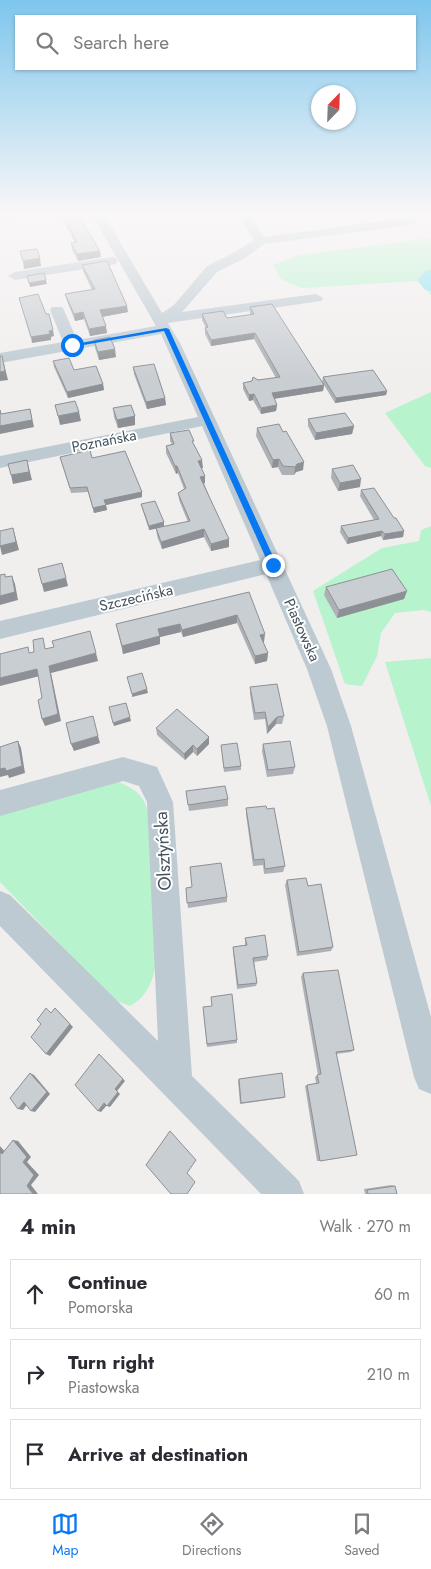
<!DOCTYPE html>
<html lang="en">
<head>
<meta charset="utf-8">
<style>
  :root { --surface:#fff; --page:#f7f7f7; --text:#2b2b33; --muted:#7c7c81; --line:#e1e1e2; --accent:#0778f2 }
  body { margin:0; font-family:Jost,sans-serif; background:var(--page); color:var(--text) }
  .compass { position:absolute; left:311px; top:85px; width:45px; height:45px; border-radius:50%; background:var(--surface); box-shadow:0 1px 4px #0004; rotate:23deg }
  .stop { position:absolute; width:15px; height:15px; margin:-11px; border:4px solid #0778f2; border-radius:50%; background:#fff }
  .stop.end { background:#0778f2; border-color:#fff; box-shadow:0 1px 5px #0008 }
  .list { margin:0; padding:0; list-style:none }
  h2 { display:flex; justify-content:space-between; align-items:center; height:65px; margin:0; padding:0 20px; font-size:21px }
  h2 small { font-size:16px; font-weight:400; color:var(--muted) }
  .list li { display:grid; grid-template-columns:32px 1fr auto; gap:15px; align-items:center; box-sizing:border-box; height:70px; margin:0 10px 10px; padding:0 10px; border:1px solid var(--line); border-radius:0px }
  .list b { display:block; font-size:19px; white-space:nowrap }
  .list p { margin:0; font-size:16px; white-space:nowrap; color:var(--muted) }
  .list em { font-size:16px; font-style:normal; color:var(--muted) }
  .icon { flex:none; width:28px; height:28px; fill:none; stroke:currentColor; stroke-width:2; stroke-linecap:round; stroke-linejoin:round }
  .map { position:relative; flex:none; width:431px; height:1194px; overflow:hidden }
  .search { position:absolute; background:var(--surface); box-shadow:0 1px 4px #0004; left:15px; right:15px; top:15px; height:55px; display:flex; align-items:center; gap:12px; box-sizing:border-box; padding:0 18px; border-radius:0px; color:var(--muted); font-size:19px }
  .sheet { height:305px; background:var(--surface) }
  nav { display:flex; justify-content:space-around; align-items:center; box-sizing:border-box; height:70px; border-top:1px solid var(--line); background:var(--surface); font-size:14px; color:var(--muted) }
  nav a { display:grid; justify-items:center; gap:2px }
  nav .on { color:var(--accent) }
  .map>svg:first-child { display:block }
  .green { fill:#b7f3cc }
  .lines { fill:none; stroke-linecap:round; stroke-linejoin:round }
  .river { fill:#80e2f5; fill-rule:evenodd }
  .minor { fill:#bdcad2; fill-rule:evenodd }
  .wall { fill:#adb1b5 }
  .shaded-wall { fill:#8d9094 }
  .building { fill:#c9ced3; stroke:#8d9094 }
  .route { fill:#0778f2 }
  .labels { text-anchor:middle; stroke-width:4; stroke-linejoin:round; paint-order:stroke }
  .street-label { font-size:15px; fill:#44535d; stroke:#fff }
  .near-street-label { font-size:18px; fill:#44535d; stroke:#fff }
</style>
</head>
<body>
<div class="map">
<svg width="431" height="1194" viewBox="0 0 431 1194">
  <rect width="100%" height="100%" fill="#f1eeee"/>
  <path class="green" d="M431 238V295L417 281 301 288 281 279 273 265 299 255Z
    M431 392V468L425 466 385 413Z
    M431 526V612L423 610 395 613 381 633 377 656 362 686 345 684 313 591 382 548 419 541 421 530Z
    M431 658V806L385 662Z
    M119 782C138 791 144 795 149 816L157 959C153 980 149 995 130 1006L114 1000 0 882V813Z"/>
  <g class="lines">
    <path class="river" d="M431 270V291L425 290 418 280 425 271Z"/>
    <path class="minor" d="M0 213H20L14 217 0 218Z
      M91 213H103L162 313 174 305 207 266 235 252 254 240 236 213H248L264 237 412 217 418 221 412 225 264 244 245 258 217 272 182 312 316 294 323 298 321 301 168 323 180 343 331 669 351 726 431 1017V1094L419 1089 414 1077 327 726 307 669 266 574 0 639V621L260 560 202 426 0 468V456L198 417 161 334 0 363V353L63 342 50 310 52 307H62L64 310 77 340 156 326Z
      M111 257 116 258 117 261 116 264 15 280 8 276 15 272Z
      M123 757 157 767 173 802 192 1076 299 1181 304 1194H261L0 926V891L10 895 158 1041 147 802 139 786 123 781 0 816V790Z"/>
  </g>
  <path class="wall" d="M60 213H79L101 257 78 261 72 250 71 243H75Z
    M82 265 128 312 102 317 107 333 90 336 84 319 75 321 67 301 65 294 92 290 83 271Z
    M250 307 322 382 323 377 387 391 386 395 335 403 324 385 323 391 274 399 277 405 276 411 261 414 253 400 249 401 243 389V383L276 378 254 339 211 346 205 334V328H206L202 320V314L227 318 250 315Z
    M94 340 116 357 99 360 95 348Z
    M53 361 74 370 103 384 104 390 68 398 54 367Z
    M133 367 165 398 166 405 147 409 134 374Z
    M113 408 135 416V425L118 428 114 417Z
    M308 419 354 426 352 434 315 440 308 426Z
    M257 428 303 470 296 472 294 475H282L278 467 272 468 256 436Z
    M170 433 194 445 203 468H201L205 483H204L229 547 211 551 204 537 162 549 157 536 156 528 188 522 179 500 178 493 184 489 178 473 176 474 166 453V446L172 444 170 441Z
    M60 457 92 458 142 492V497L106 505 107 510 94 513 88 492 71 493Z
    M332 469 360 487 338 491 331 478Z
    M361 490 394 518 404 531 403 537 383 540 381 536 347 544 340 532 341 526 374 520 360 496Z
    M141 504 164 522V527L149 530 142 508Z
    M326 587 407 591 404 599 337 618 324 595Z
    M249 592 264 642H263L268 653 267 661 255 664 237 623 183 637 181 632 160 637V644L123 654 116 624Z
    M250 687 284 716 282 724H276L267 734 265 719 254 720 250 694Z
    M156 728 209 744 197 756 193 752 185 760 157 735Z
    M263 744 295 767 293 774 267 777 262 751Z
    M221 745 241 766V770L224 772Z
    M186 791 228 799V806L189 811Z
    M246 808 267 809 285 866 283 872 264 874 263 865 253 866 246 814Z
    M287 880 308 886 333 947 331 951 297 956 285 885Z
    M186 888 227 897V902L188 908Z
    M245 938 268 956 267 960 254 962 257 983 256 986 237 989 233 951V947L245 945Z
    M303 973 354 1050 351 1052 336 1054 320 1161H317L305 1086 307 1085 316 1083 315 1077 318 1075 301 977Z
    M203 1007 237 1040V1043L207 1047Z
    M239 1079 285 1097 284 1098 240 1104 238 1081Z
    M391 1185 395 1186 397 1194H365L364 1189Z"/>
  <path class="shaded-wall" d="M100 251 101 257 78 261 77 254Z
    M40 258 41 266 24 269 23 261Z
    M46 280 47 284 30 287 29 283Z
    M127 306 128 312 101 317 100 310Z
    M83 312 84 319 75 321 74 314Z
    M106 326 107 333 90 336 89 329Z
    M53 330 54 336 51 337V340L32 343 31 337Z
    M255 333 254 339 211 346V340Z
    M115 349 116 357 99 360 98 352Z
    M2 356 8 380 0 381V372Z
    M103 384 104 390 68 398 67 392Z
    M324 385 323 391 272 399V393Z
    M387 391 386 395 335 403 336 398Z
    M254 394 253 400 249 401V395Z
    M165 398 166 405 147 409 146 402Z
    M277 405 276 411 261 414V408Z
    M30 409 34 427 0 434V426Z
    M79 412 81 421 60 425 58 416Z
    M135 416V425L118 428 117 420Z
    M354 426 352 434 315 440 316 433Z
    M279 459 278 467 272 468 273 460Z
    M27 460 32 480 13 484 11 475Z
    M202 460 203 468 198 469V461Z
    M304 462 303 470 296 472 294 475 295 467 297 464Z
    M175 466H177L178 473 176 474Z
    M205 476V483L201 484 200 477Z
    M361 479 360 487 338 491 340 483Z
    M142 492V497L106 505 107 510 94 513 93 508 104 500Z
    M164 522V527L149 530V526Z
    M13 528 19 550 2 555 0 546Z
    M204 529V537L162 549 161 542Z
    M382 531 381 536 347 544 348 538Z
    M404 531 403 537 383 540 385 534Z
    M229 539V547L211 551V544Z
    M12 576 15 584 18 600 0 605V596Z
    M66 578 68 586 44 592 42 584Z
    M407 591 404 599 337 618 339 610Z
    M237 615V623L183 637 182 630Z
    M180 624 181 632 160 637V644L123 654 122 646 158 629Z
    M265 634 264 642 260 643V635Z
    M96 653 98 661 51 673 61 721 45 726 42 719 49 666Z
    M268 653 267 661 255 664V656Z
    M37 669 40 676 0 686V678Z
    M147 689 148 693 132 697V694Z
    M130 717 131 721 114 726 113 723Z
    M277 717 276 724 267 734 268 727Z
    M98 736 100 743 74 751 71 744Z
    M209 737V744L197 756V749Z
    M18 741 21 748 25 773 9 778 8 775 0 777V769L5 768Z
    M193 745V752L185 760 184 754Z
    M55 1008 73 1027 50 1056 46 1054Z
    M99 1054 125 1081 117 1091 115 1089Z
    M30 1073 34 1075 50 1094 35 1112 31 1111Z
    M118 1092 120 1094 110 1107 107 1106Z
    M24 1102 28 1103 23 1110 18 1109Z
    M104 1103 107 1105 101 1112 98 1111Z
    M13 1140 18 1141 31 1157 27 1162 39 1175 31 1185 38 1194H33L27 1186 23 1162Z
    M0 1146 7 1154H2L0 1152Z"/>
  <path class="building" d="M61 213H79L81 219 100 251 77 254 71 243 77 242Z
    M37 249 40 258 23 261 20 251Z
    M107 261 127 306 100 310 106 326 89 329 83 312 74 314 65 294 95 289 82 265Z
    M44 273 46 280 29 283 27 276Z
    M38 294 46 314H49L53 330 49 331 50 334 31 337 19 298Z
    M272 304 324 385 272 393 277 405 261 408 254 394 249 395 243 383 252 381 253 377 258 380 280 377 255 333 211 340 205 328 208 327 202 314 223 311 227 318 254 314 250 307Z
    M110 337 115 349 98 352 94 340Z
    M0 356H2L5 371 0 372Z
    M69 358 74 370 96 366 103 384 67 392 53 361Z
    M154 364 165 398 146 402 133 367Z
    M373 370 387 391 336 398 323 377Z
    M75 401 79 412 58 416 55 405Z
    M131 405 135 416 117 420 113 408Z
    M30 409 32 420 0 426V410L1 414Z
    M345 413 354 426 316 433 308 419Z
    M279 424 283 432 286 431 304 462 297 464 295 467 283 466 279 459 273 460 257 428Z
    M189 430 194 441H192L202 460 198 461 205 476 200 477 229 539 211 544 204 529 161 542 156 528 190 521 178 493 186 488 177 466H175L166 446 174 444 170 433Z
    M90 450 92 458 125 451 142 492 104 500 106 505 93 508 87 487 70 488 60 457Z
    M27 460 29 472 11 475 8 464Z
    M353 465 361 479 340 483 332 469Z
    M374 488 394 518H396L404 531 385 534 382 531 348 538 341 526 379 519 361 490Z
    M155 501 164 522 149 526 141 504Z
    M13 528 16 542 0 546V531Z
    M62 563 66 578 42 584 38 569Z
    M392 569 407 591 339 610 326 587Z
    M5 574V577L12 576 15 592 0 596V575Z
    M249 592 265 634 260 635 268 653 255 656 237 615 182 630 180 624 158 629 160 636 122 646 116 624Z
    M90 631 96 653 49 666 58 714 42 719 38 700 42 698 37 669 0 678V654L28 647 29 653 34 652 33 640 43 638 45 649 54 647 52 641Z
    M142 673 147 689 132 694 127 677Z
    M277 684 284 716 277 717 268 727 265 712 255 713 250 687Z
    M126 703 130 717 113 723 109 707Z
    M177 709 209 737 197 749 193 745 184 754 156 728Z
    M93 716 98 736 71 744 66 723Z
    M18 741 22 766 6 771 5 768 0 769V747Z
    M290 741 295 767 268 770 263 744Z
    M237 743 241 766 224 768 221 745Z
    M225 786 228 799 188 805 186 791Z
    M266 806 267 809 274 808 285 866 265 869 264 859 254 860 246 808Z
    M221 863 227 897 187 903 186 888 192 887 190 867Z
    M306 878 308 886 321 884 333 947 299 952 287 880Z
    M265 935 268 956 253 958 257 983 238 985 233 947 247 945 245 938Z
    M338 970 354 1050 336 1052 357 1155 320 1161 307 1085 319 1083 317 1075 321 1074 303 973Z
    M232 994 237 1040 207 1044 203 1007 212 1006 211 997Z
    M46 1008 51 1013 55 1008 70 1024 46 1054 31 1037 41 1024 37 1020Z
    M99 1054 123 1079 115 1089 118 1092 107 1106 104 1103 98 1111 75 1085Z
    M30 1073 47 1092 31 1111 24 1102 18 1109 10 1098Z
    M282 1073 285 1097 241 1103 239 1079Z
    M170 1131 196 1160 187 1173 195 1182 187 1194H171L146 1165Z
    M13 1140 27 1157 23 1162 34 1175 27 1186 33 1194H0V1152L2 1154Z
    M395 1186 397 1194H368L367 1190Z"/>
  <linearGradient id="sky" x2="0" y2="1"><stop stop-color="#7ec6ed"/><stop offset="0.56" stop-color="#f9f7f7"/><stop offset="1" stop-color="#f9f7f7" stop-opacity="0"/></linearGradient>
  <rect width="431" height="380" fill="url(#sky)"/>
  <path class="route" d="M166 328 169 329 277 565 276 567H270L269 565 164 331 72 347 69 345Z"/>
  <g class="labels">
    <g class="street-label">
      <text transform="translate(104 441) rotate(-11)" y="5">Poznańska</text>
      <text transform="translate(136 598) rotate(-13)" y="5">Szczecińska</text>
      <text transform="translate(302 630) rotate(66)" y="5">Piastowska</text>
    </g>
    <g class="near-street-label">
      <text transform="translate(163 851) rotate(-93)" y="6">Olsztyńska</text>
    </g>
  </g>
</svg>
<svg class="compass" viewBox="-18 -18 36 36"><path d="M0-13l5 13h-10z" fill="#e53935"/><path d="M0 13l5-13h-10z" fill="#7c7c81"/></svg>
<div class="stop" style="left:72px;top:345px"></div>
<div class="stop end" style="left:273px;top:565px"></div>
<div class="search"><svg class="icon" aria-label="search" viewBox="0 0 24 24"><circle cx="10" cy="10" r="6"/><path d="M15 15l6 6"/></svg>Search here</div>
</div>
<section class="sheet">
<h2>4 min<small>Walk · 270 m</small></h2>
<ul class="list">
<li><svg class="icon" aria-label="ahead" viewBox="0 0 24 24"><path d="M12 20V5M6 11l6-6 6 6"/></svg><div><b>Continue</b><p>Pomorska</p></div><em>60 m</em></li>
<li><svg class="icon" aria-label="right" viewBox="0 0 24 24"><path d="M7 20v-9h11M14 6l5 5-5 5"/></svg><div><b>Turn right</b><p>Piastowska</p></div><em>210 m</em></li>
<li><svg class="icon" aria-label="arrive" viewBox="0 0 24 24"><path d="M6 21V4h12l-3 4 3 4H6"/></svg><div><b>Arrive at destination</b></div></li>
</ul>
</section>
<nav>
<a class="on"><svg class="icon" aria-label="map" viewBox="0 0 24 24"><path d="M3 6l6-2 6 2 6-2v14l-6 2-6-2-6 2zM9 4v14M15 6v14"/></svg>Map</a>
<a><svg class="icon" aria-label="directions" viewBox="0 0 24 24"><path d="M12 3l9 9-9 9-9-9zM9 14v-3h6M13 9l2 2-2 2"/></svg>Directions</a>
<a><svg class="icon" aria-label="saved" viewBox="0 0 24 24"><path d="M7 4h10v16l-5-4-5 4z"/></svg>Saved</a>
</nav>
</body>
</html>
